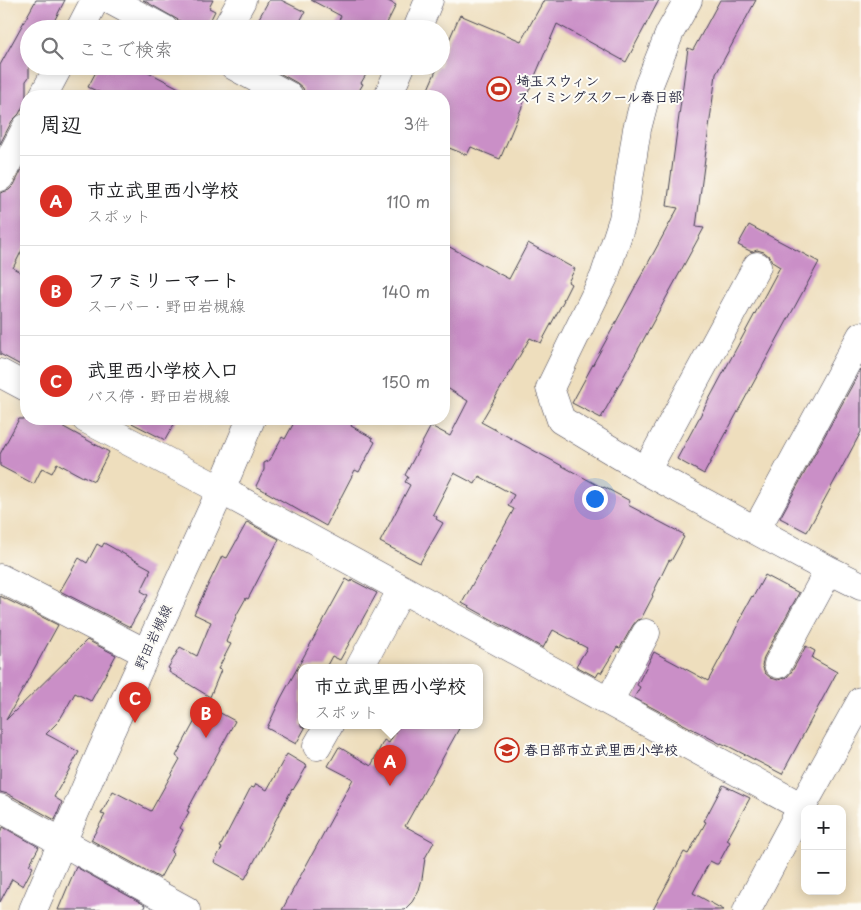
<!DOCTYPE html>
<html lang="ja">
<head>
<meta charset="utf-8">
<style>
  :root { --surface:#fff; --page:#f6f6f6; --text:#202124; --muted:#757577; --line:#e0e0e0; --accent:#d93025 }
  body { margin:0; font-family:"Playpen Sans","Klee One",sans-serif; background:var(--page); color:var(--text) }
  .controls { position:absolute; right:15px; bottom:15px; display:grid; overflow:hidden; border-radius:10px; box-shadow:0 2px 12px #0003 }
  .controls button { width:45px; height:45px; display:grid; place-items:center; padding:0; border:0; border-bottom:1px solid var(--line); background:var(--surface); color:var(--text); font:25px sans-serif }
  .you { position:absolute; left:594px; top:498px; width:18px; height:18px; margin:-12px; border:4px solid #fff; border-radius:50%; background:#1a73e8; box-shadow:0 0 0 8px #1a73e833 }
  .badge { display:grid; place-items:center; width:32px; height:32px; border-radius:50%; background:var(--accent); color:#fff; font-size:16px; font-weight:700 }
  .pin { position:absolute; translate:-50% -41px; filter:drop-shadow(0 1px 2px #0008) }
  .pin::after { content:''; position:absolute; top:26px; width:18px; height:15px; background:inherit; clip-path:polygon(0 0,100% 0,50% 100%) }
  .popup { position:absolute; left:298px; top:664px; width:185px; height:65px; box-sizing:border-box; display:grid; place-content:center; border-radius:10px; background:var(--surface); filter:drop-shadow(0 1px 4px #0005); font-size:16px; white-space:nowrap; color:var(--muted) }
  .popup b { font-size:19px; color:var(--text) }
  .popup::after { content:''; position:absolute; left:50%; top:100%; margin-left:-10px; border:10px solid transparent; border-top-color:var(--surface) }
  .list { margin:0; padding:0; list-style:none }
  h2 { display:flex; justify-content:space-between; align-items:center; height:65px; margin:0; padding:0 20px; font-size:21px }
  h2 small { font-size:16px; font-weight:400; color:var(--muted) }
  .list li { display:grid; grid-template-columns:32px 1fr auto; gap:15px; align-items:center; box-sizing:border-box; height:90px; padding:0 20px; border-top:1px solid var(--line) }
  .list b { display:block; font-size:19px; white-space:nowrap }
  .list p { margin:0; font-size:16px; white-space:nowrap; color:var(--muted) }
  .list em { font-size:16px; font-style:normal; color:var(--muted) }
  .icon { flex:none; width:28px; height:28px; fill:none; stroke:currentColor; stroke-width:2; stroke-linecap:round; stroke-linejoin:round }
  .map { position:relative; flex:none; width:861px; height:910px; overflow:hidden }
  .search { position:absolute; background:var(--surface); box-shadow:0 2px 12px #0003; left:20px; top:20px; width:430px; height:55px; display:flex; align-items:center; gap:12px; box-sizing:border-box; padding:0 18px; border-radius:28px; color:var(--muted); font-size:19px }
  .panel { position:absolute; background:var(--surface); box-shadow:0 2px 12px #0003; left:20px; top:90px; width:430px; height:335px; border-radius:20px }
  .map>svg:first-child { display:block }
  .building { fill:#ca8fc7 }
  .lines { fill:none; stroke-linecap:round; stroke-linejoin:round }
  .minor-casing { stroke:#413e4e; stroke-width:29 }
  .major-casing { stroke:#413e4e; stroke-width:29 }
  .minor { stroke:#fff; stroke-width:28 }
  .major { stroke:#fff; stroke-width:28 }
  .labels { text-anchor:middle; stroke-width:4; stroke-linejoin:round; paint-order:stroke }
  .poi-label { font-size:14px; font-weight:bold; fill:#22223b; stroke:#fdfcf7; text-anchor:start }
  .street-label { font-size:14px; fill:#22223b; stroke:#fdfcf7 }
</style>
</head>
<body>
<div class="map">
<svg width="861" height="910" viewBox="0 0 861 910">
  <rect width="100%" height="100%" fill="#fdfcf7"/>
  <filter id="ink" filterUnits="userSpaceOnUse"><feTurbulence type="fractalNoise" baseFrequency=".02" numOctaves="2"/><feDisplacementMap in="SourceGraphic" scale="10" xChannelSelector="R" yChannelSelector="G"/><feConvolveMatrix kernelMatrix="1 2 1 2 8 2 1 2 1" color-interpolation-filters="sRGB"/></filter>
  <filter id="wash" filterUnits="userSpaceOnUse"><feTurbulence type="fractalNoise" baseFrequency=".0096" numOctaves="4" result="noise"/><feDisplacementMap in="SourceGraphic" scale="20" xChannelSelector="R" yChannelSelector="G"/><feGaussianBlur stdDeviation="1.12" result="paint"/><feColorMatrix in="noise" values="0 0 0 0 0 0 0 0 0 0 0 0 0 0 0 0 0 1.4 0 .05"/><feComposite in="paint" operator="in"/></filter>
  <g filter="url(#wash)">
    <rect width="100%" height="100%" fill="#eedebd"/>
    <g id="blocks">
      <path class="building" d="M36 0H65L50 29H29V77L26 81V100L19 114 12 121 0 144V65Z
        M143 0H213L209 8 215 11 206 29H194Z
        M269 0H281L305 12 296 29H253Z
        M311 0H386L396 5 384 29H334L341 16Z
        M544 0H659L626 62 557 24 500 159 471 147 467 155 444 146V96H425L438 66H441V58L460 15 521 41Z
        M720 0H756L716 74 696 227 704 228 601 418 572 403 678 208 667 206 688 48 693 50Z
        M99 66H137L194 96H107L88 87Z
        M276 66H371L361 83 363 84 356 96H305L303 88 297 83 274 70Z
        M26 161V242L13 268 26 275V368L0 354V193L9 190 14 185Z
        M749 225 819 262 704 474 677 459 780 267 772 262 770 257 764 252 757 250 752 252 738 245Z
        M528 243 575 269 568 282 571 284 563 300H564L541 343 530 338 481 422 603 488 604 487 630 501 628 505 683 534 682 536 684 537 671 561 669 560 652 595 653 596 641 619 637 620 633 625 620 648 617 647 601 673 599 672 596 677 576 666 587 648 553 630 543 648 462 603 514 509 508 506 514 495 479 476 475 484 454 473 433 514 437 517 436 519 443 523 420 563 380 542 410 485 405 482 408 477 405 475 431 426 450 436 468 401 444 386V244L509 279Z
        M861 369V432L807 532 780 518Z
        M19 419H49L109 452 94 481 83 476V477L57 463 52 473 42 468 34 484 0 466V454Z
        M124 419H177L165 440Z
        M296 419H354L351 426 373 438 372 440 375 442 359 472 355 470 326 526 256 486 264 470V463L270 460 282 437 285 439Z
        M247 522 279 539 248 599 246 598 237 614 226 642 231 644 218 669 221 670 210 697 169 672 170 669 168 668 180 647 197 656 211 622 194 614 222 556 227 558Z
        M104 543 151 569 149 572 150 573 141 591 148 595 130 627 60 591 79 558 87 563 97 544 102 547Z
        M765 575 799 593 764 657 762 665 765 673 771 678 778 680 787 677 792 671 806 646 815 651 812 658 837 672 782 774 730 747 721 743V744L634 698 640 687 637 685 654 652 708 681 731 638 743 615 742 614 752 596 753 597Z
        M346 579 351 582 352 580 377 593 340 660 332 656 326 667H301V726L305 728 296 744 267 728 281 698Z
        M0 596 58 625 6 720 87 640 116 655 91 701 75 693 59 721 46 734 79 752 54 797 62 802 55 820 8 794 0 792Z
        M204 704 235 721 187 811 189 812 180 828 183 830 171 852 173 854 160 878 91 840 105 815 101 814 113 791 151 811 180 759 176 756Z
        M399 725H461L405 826 434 842 425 858 422 879 419 890 412 902 404 910H282L353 779 328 766 339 747 371 766 384 740 389 743Z
        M287 754 307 766 293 790 292 789 245 879 214 862 222 848 220 847 251 787 254 788 256 784 267 790Z
        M723 785 750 798 727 840 730 842 718 864H716L710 861 693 893 724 910H653L684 852 688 854 706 822 704 821Z
        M3 827 39 847 29 865 33 867 23 886 12 879 0 902V833Z
        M76 867 145 905 143 910H58Z"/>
    </g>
  </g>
  <g filter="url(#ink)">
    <use href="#blocks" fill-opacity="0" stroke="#413e4e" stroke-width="1"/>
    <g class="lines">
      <g class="minor-casing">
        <path id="minor" d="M110 0 164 29
          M688 0 670 32 648 87 637 129 623 219 604 277 550 388 561 420 646 471 829 570 861 586
          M80 29 95 0
          M226 29 242 0
          M234 66 289 96
          M43 96 59 66
          M0 177 26 128
          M0 373 26 387
          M86 419 221 490 802 807
          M646 471 757 266
          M756 530 861 336
          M0 578 146 653
          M778 664 829 570
          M360 667 402 589
          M609 701 646 633
          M317 746 329 725
          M0 808 186 910
          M747 910 802 807 861 701"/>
      </g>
      <g class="major-casing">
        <path id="major" d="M417 29 429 0
          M388 96 401 66
          M33 910 101 752 221 490 251 419"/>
      </g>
      <use href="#minor" class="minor"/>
      <use href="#major" class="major"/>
    </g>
  </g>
  <defs>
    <g id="stadium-ring" transform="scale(1.25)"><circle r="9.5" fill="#fdfcf7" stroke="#c8321e" stroke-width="1.5"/><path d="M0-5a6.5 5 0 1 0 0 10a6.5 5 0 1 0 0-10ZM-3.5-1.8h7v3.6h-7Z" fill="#c8321e"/></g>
    <g id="school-ring" transform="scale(1.25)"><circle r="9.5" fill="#fdfcf7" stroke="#c8321e" stroke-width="1.5"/><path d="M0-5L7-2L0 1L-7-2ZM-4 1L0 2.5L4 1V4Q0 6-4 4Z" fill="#c8321e"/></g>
  </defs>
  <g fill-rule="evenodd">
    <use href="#stadium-ring" x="499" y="89"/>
    <use href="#school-ring" x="507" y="750"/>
  </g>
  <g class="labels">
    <g class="poi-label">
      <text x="516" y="86">埼玉スウィン<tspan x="516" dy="16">スイミングスクール春日部</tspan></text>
      <text x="524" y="755">春日部市立武里西小学校</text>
    </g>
    <g class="street-label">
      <text transform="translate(153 637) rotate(-65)" y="5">野田岩槻線</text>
    </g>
  </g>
</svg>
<div class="controls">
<button>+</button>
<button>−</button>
</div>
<div class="you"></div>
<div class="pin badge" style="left:390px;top:786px">A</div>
<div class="popup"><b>市立武里西小学校</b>スポット</div>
<div class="pin badge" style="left:206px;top:738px">B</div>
<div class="pin badge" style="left:135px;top:723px">C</div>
<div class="search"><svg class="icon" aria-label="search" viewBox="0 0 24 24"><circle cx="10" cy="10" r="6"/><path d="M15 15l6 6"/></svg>ここで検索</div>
<section class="panel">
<h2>周辺<small>3件</small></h2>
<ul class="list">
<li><span class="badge">A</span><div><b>市立武里西小学校</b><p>スポット</p></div><em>110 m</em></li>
<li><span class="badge">B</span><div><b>ファミリーマート</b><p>スーパー · 野田岩槻線</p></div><em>140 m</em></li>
<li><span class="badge">C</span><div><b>武里西小学校入口</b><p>バス停 · 野田岩槻線</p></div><em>150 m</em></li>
</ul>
</section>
</div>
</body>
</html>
